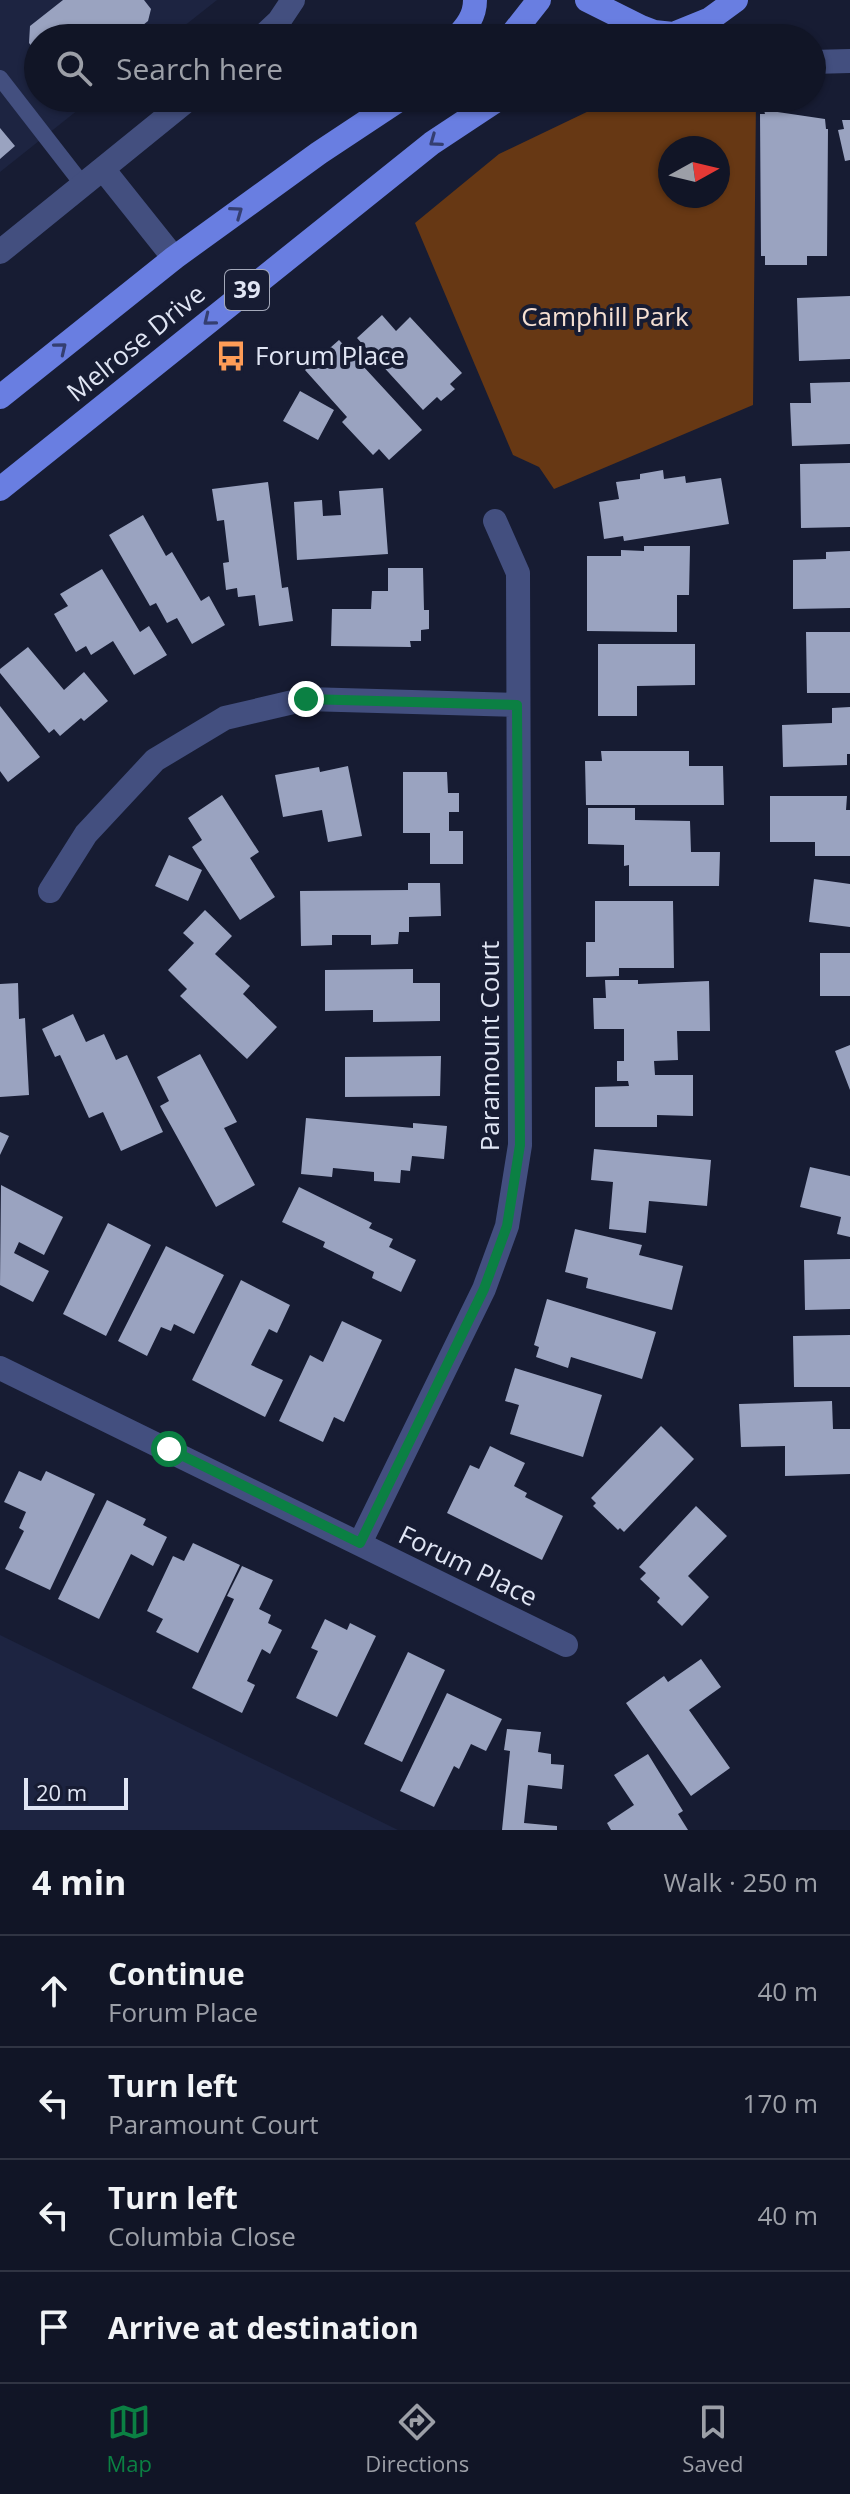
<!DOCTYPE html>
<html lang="en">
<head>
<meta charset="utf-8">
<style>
  :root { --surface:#111526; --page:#1a1e2e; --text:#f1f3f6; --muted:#9c9fa7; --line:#303443; --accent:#0b8043 }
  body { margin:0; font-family:"Open Sans",sans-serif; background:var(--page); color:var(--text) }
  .compass { position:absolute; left:658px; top:136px; width:72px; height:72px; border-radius:50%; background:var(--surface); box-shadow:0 2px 6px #0004; rotate:82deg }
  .scale { position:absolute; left:24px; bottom:20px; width:104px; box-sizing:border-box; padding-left:8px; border:4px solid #e0e5f4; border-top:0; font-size:22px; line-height:28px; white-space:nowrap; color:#e0e5f4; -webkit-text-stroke:6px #171c33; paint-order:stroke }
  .stop { position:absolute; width:24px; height:24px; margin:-18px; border:6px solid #0b8043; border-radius:50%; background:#fff }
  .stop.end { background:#0b8043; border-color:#fff; box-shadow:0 2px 8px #0008 }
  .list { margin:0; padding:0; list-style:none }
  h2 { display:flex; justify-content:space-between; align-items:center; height:104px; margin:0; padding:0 32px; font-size:34px }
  h2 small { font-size:26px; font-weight:400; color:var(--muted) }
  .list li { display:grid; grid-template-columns:52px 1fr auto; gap:24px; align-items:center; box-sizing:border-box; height:112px; padding:0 32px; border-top:2px solid var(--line) }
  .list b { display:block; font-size:30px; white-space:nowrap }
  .list p { margin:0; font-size:26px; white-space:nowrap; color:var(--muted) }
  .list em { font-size:26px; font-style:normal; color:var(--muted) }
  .icon { flex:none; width:44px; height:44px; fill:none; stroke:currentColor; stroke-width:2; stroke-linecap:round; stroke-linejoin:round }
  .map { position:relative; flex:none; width:850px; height:1830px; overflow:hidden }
  .search { position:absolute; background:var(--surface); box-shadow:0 2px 6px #0004; left:24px; right:24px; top:24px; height:88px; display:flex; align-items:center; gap:20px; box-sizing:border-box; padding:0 28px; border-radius:44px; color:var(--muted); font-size:30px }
  .sheet { height:552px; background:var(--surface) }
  nav { display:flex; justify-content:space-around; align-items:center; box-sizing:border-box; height:112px; border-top:2px solid var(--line); background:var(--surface); font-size:22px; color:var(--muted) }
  nav a { display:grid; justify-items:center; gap:4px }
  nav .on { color:var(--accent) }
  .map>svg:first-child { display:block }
  .built { fill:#1d2441 }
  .green { fill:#673814; fill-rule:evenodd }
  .building { fill:#9aa3c0 }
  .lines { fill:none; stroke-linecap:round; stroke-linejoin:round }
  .lane { stroke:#434f7f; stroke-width:16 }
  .street { stroke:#434f7f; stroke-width:24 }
  .primary { stroke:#697ee1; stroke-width:24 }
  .oneway { stroke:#343e70 }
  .route { stroke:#0b8043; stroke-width:10 }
  .labels { text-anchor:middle; stroke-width:8; stroke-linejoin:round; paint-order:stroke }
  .shield { fill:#171c33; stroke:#a4a9ba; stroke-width:2 }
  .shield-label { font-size:24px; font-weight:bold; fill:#e0e5f4 }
  .park-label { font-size:26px; fill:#f5dfd2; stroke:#171c33 }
  .street-label { font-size:26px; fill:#e0e5f4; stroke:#171c33 }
  .poi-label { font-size:26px; fill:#e0e5f4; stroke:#171c33; text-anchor:start }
</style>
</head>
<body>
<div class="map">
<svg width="850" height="1830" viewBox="0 0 850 1830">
  <rect width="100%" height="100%" fill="#171c33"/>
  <path class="built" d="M0 0H217L169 38H38V98H93L0 172Z
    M0 1635 398 1830H0Z"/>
  <path class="green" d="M616 98H756L753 405 554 489 539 467 513 455 415 223 499 154ZM670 148H718V196H670Z"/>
  <path class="building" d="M63 0H144L151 9 148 21 127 38H38V54L29 43 30 26Z
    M764 110 825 119 826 129H828L827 256H807V265H765V256H761L760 114H765Z
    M842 120H850V160L845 161 838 130 844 129Z
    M0 128 15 146 0 159Z
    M850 296V359L799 361 797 298Z
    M382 315 396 331 410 317 462 373 450 384 455 389 441 401 437 397 423 410 357 338Z
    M339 340 422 430 389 460 379 449 373 455 342 422 347 417 305 370Z
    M850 382V444L792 446 790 403H811L810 383Z
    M300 391 334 410 318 440 283 421Z
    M850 463V527L801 528 800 464Z
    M663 470 664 479 685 476 686 483 721 478 729 524 624 541 623 536 604 539 599 502 619 499 616 482 640 479V474Z
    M268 482 282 588 288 587 293 621 259 626 255 595 238 597 237 588 226 590 223 563 229 562 224 520 217 521 212 489Z
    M383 488 388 554 297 560 294 502 322 500 323 516 341 515 339 491Z
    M143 515 166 556 172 552 201 601 209 596 225 625 192 644 177 618 167 623 156 603 150 606 109 535Z
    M644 546H690L689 595H677V632L587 631V556H621V550L644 551Z
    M850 551V608L793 609V560L826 559V552Z
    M388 568H423L424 610H429V629L421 630V641H410L411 647 331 646 332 609H371L372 591H388Z
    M102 569 140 632 149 626 167 655 134 675 113 641 91 655 86 646 76 652 54 614 68 606 60 594Z
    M806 632H850V693H807Z
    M598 644H695V685L637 686V716H598Z
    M28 647 64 690 84 672 108 701 84 721 81 718 60 736 54 729 49 733 0 673V669Z
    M0 706 40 757 8 782 0 771Z
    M850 707V754H847V765L783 767 782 725 832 723V708Z
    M601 751H689V766H723L724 805H586L585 761H602Z
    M348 766 362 836 328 842 322 810 283 817 275 775 319 767 320 772Z
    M403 772H447L448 793H459V812H449V831H463V864H430V833H403Z
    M222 795 259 852 250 858 275 897 240 920 192 847 202 840 188 818Z
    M770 796H847L846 810H850V856H815V842H770Z
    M588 808H635V820L690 821 691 852H720L719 886H629V865L624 866V845L588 844Z
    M169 855 202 870 188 901 155 886Z
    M814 879 850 884V927L809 922Z
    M408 883H440L441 916 409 917V932H399L398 944 371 945V935H332V945L301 946 300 891 408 890Z
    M595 901H673L674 968H619V976L586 977V942H595Z
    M205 910 232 936 215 954 250 986 243 994 277 1027 247 1059 180 996 187 989 168 970 194 943 183 933Z
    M820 953H850V996H820Z
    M413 969V983H440V1021L373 1022V1010L325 1011V970Z
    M605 980H638V984L709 981 710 1031H677L678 1060 654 1061 655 1075H693V1116L657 1115V1127H595V1087L629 1086 628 1081H617V1061H624V1029H594L593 998H606Z
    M18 983 19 1019 25 1018 29 1095 0 1097V984Z
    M73 1014 86 1042 104 1034 116 1060 127 1055 163 1132 121 1151 103 1112 89 1118 60 1055 55 1057 42 1029Z
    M850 1045V1090L835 1051Z
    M200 1054 237 1122 224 1128 255 1185 216 1207 160 1106 169 1101 157 1077Z
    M441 1056 440 1096 345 1097V1057Z
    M306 1118 413 1128V1123L447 1126 444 1159 412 1156 410 1171 401 1170 400 1183 374 1181V1172L333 1168 332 1177 301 1174Z
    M0 1132 9 1136 0 1155Z
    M594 1149 711 1160 707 1206 649 1201 646 1233 609 1229 613 1182 591 1180Z
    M810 1167 850 1176V1237L837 1234 841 1217 800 1207Z
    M1 1185 63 1217 44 1255 19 1242 14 1253 49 1271 33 1302 0 1285Z
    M299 1187 372 1223 369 1228 393 1239 389 1247 416 1260 401 1292 372 1278 374 1272 323 1247 325 1242 282 1222Z
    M108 1223 151 1245 106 1336 63 1314Z
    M575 1229 642 1245 639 1255 683 1266 672 1310 586 1288 588 1278 565 1272Z
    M166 1246 224 1275 194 1334 174 1324 171 1331 161 1327 147 1356 118 1341Z
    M850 1259V1309L805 1310 804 1260Z
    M241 1280 290 1305 277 1333 269 1329 251 1365 283 1380 265 1417 192 1380Z
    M547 1299 656 1332 642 1379 571 1357 568 1368 536 1357 539 1347 534 1345Z
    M342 1321 382 1340 344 1422 334 1417 323 1442 279 1421 310 1355 323 1362Z
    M850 1335V1387H794L793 1336Z
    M515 1368 602 1395 583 1457 510 1434 519 1405 505 1401Z
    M832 1401 833 1429H850V1474L785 1476V1446L741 1447 739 1404Z
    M661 1426 694 1459 624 1532 620 1528 618 1530 593 1506 596 1503 591 1498Z
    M490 1446 525 1463 514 1486 527 1493 525 1497 563 1516 542 1560 447 1513 470 1465 479 1469Z
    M19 1471 41 1481 46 1471 95 1494 50 1590 5 1569 24 1531 19 1528 26 1512 4 1502Z
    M107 1500 146 1519 143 1525 167 1537 153 1566 131 1554 99 1619 58 1599Z
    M696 1506 727 1536 688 1576 709 1597 682 1626 657 1602 660 1598 640 1579 646 1573 639 1567Z
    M193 1543 240 1565 198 1653 156 1632 163 1619 147 1611 173 1556 184 1561Z
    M242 1566 273 1580 259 1609 271 1615 268 1623 282 1630 270 1654 262 1649 247 1681 255 1685 242 1713 192 1688 234 1599 227 1596Z
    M325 1619 347 1630 350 1623 376 1636 337 1717 296 1698 318 1651 311 1648Z
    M408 1652 445 1670 402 1762 364 1744Z
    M701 1659 721 1687 689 1710 730 1768 691 1796 626 1703 664 1676 668 1682Z
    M447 1693 502 1719 486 1751 471 1744 459 1769 454 1766 434 1807 400 1791Z
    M507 1729 541 1732 538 1752 551 1754V1764L564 1765 562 1789 528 1785 524 1823 557 1826V1830H502L510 1751 504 1750Z
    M648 1754 683 1811 678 1814 688 1830H611L607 1823 634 1805 614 1775Z"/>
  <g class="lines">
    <path class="lane" d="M0 78 83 185"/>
    <path class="street" d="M261 38 279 21 293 0
      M812 62 850 61
      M103 169 174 258
      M0 252 190 98
      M50 891 86 834 155 760 225 718 306 699 517 705
      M0 1368 566 1645
      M360 1543 484 1289 507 1226 520 1145 518 573 495 521"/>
    <path class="primary" d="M587 0 641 27 654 32 673 34 710 19 736 0
      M456 38C467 26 475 16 475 0
      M509 38 539 0
      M0 397 174 258 319 153 402 98
      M0 489 432 143 500 98"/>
  </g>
  <defs><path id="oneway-chevron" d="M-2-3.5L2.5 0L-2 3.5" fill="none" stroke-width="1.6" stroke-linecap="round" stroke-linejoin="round" transform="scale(2)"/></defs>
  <g class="oneway">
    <use href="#oneway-chevron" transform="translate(435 141) rotate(144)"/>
    <use href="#oneway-chevron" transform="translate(237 212) rotate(-36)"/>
    <use href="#oneway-chevron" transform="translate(209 320) rotate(141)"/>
    <use href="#oneway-chevron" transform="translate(61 348) rotate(-39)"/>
  </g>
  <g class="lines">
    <path class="route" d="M169 1449 360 1543 484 1289 507 1226 520 1145 517 705 306 699"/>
  </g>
  <defs>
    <g id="bus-bare" transform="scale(2.4)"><path d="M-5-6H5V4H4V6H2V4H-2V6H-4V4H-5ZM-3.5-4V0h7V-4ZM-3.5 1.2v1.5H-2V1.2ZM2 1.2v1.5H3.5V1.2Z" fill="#fe9c57" stroke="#171c33" stroke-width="2.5" paint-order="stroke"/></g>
  </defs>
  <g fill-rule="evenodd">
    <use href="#bus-bare" x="231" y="356"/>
  </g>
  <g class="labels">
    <rect class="shield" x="225" y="270" width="44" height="40" rx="6"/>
    <g class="shield-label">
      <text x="247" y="298">39</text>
    </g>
    <g class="park-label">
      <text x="605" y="326">Camphill Park</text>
    </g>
    <g class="street-label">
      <text transform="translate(136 343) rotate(-39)" y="9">Melrose Drive</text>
      <text transform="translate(490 1046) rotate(-90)" y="9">Paramount Court</text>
      <text transform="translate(468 1566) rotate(26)" y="9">Forum Place</text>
    </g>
    <g class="poi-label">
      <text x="255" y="365">Forum Place</text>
    </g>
  </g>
</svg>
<svg class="compass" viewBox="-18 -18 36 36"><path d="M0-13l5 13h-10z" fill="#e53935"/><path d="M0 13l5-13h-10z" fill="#9c9fa7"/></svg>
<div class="scale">20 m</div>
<div class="stop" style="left:169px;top:1449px"></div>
<div class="stop end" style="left:306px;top:699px"></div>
<div class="search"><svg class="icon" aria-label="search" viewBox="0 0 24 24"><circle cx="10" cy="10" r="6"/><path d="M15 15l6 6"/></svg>Search here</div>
</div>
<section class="sheet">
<h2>4 min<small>Walk · 250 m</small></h2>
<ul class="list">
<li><svg class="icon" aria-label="ahead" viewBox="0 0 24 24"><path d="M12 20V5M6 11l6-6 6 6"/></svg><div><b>Continue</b><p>Forum Place</p></div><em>40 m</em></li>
<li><svg class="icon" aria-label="left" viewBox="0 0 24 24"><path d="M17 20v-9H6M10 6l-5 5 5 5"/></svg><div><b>Turn left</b><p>Paramount Court</p></div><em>170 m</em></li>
<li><svg class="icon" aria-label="left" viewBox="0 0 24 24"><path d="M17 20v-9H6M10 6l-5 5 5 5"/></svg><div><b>Turn left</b><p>Columbia Close</p></div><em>40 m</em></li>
<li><svg class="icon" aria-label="arrive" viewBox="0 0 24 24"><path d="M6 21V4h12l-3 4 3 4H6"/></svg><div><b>Arrive at destination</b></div></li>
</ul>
</section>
<nav>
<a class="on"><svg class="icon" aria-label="map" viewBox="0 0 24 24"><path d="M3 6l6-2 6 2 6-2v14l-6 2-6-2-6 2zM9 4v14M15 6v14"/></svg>Map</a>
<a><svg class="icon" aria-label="directions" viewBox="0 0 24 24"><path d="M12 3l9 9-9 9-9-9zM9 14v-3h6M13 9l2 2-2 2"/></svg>Directions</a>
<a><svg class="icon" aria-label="saved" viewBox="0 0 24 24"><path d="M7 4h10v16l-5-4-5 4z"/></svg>Saved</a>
</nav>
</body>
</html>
